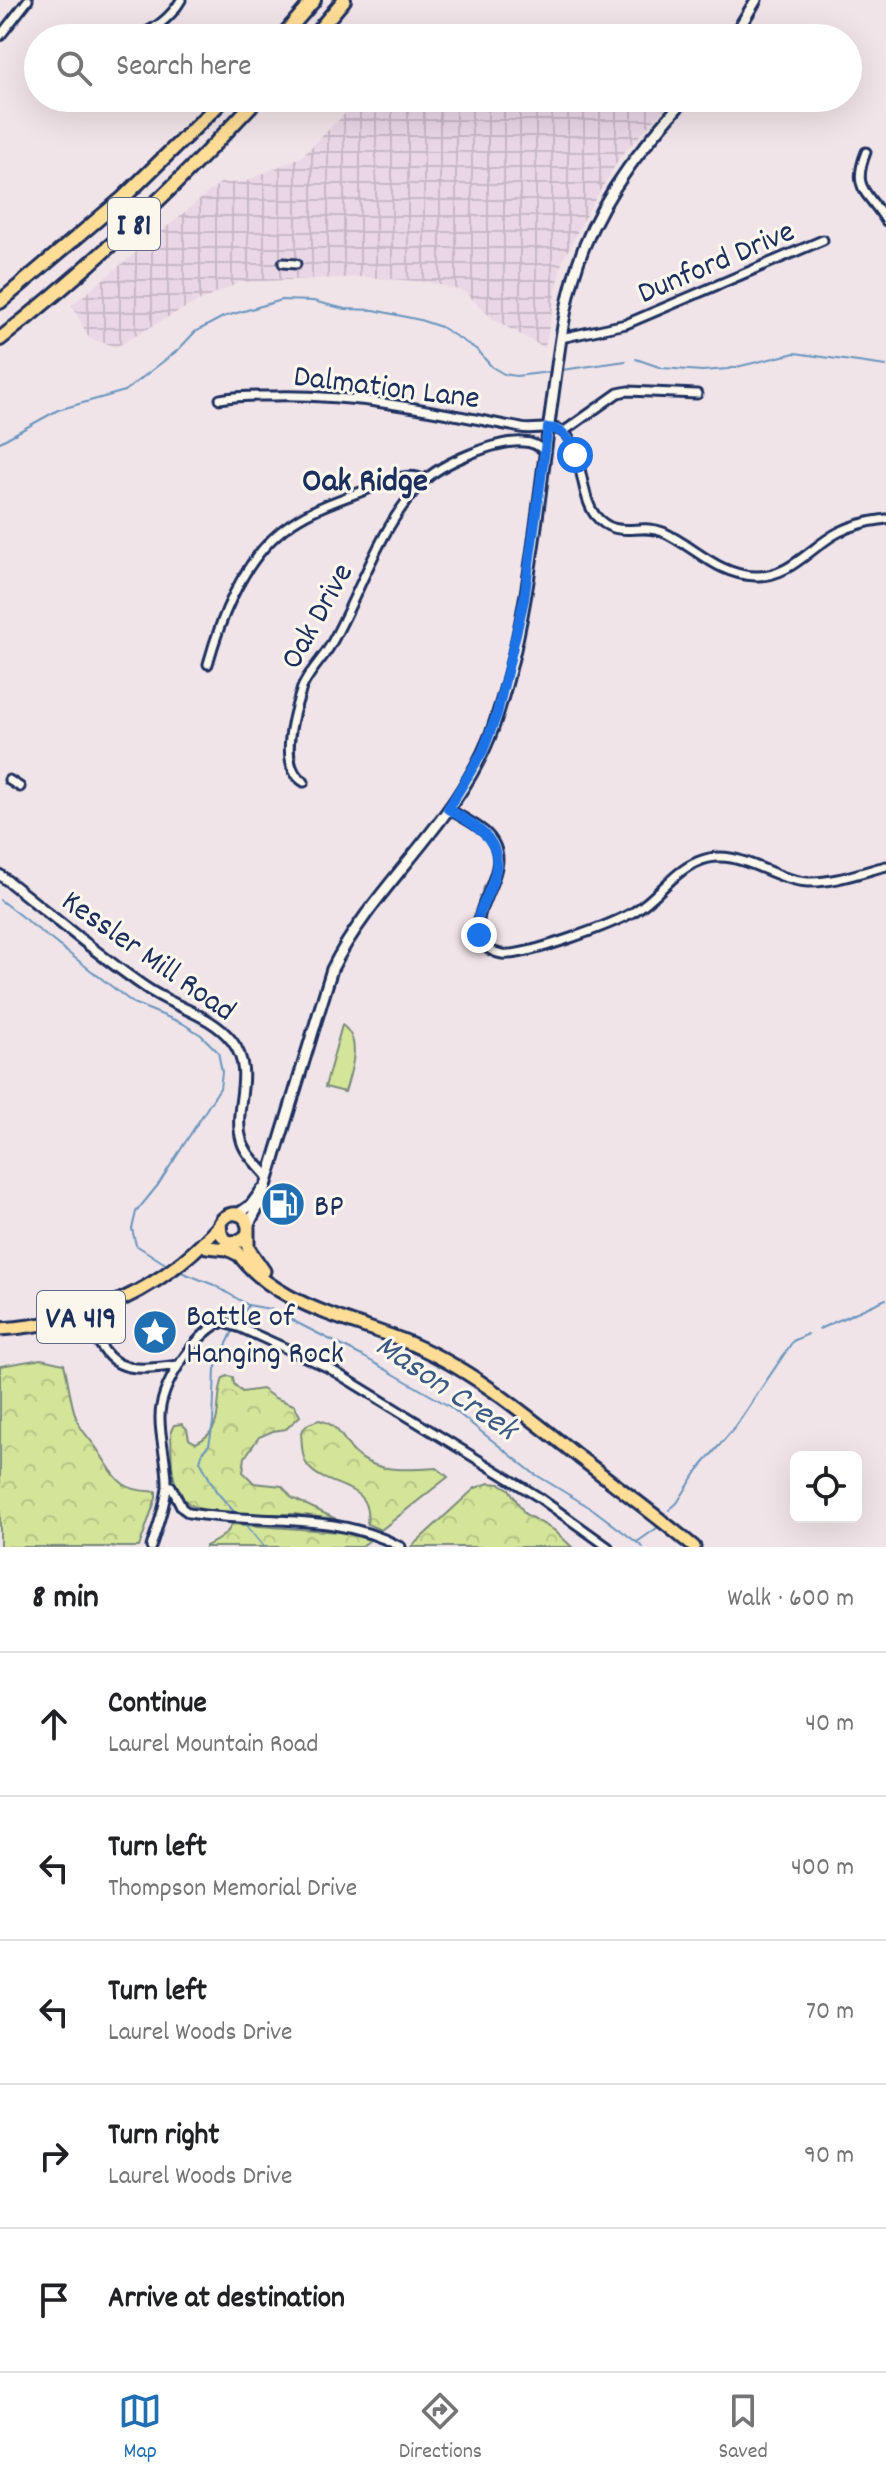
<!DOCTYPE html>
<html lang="en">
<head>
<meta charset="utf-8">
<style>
  :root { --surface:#fff; --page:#f2f2f2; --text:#202124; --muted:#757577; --line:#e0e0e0; --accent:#1f6fb2 }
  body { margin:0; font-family:Dekko,sans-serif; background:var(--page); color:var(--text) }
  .controls { position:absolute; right:24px; bottom:24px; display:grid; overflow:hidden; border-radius:12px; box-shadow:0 8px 32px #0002 }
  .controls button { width:72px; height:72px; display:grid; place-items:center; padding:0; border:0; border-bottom:2px solid var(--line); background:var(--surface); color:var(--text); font:40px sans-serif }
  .stop { position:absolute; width:24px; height:24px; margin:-18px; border:6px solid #1a73e8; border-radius:50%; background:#fff }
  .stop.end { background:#1a73e8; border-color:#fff; box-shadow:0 2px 8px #0008 }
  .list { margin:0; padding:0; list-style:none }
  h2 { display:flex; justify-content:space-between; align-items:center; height:104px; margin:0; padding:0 32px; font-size:34px }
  h2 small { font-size:26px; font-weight:400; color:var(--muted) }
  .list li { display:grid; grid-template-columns:52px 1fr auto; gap:24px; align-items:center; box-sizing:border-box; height:144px; padding:0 32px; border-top:2px solid var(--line) }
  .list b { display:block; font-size:30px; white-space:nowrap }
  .list p { margin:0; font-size:26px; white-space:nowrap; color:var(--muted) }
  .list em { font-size:26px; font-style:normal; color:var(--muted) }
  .icon { flex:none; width:44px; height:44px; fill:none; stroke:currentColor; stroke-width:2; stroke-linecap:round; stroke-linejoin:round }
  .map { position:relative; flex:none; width:886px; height:1547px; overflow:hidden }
  .search { position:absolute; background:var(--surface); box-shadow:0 8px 32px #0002; left:24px; right:24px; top:24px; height:88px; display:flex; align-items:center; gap:20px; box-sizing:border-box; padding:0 28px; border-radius:44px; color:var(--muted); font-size:30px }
  .sheet { height:824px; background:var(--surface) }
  nav { display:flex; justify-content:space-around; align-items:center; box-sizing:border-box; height:112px; border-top:2px solid var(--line); background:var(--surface); font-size:22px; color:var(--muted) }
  nav a { display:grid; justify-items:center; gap:4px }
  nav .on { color:var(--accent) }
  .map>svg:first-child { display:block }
  .industrial { fill:url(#industrial-grid) }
  .forest { fill:url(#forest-crowns); stroke:#788a7b; stroke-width:2 }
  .park { fill:#d4e498; stroke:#788a7b; stroke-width:2 }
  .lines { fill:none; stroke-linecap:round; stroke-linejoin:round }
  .stream { stroke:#6995be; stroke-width:2 }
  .minor-casing { stroke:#1b2f5e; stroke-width:13 }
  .tertiary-casing { stroke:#1b2f5e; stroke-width:14 }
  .secondary-casing { stroke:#1b2f5e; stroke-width:15 }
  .primary-casing { stroke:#1b2f5e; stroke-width:17 }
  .motorway-casing { stroke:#1b2f5e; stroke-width:18 }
  .minor { stroke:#fbf7ec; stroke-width:7 }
  .tertiary { stroke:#fbf7ec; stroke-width:8 }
  .secondary { stroke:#fbf7ec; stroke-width:9 }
  .primary { stroke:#fedd96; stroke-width:11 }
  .motorway { stroke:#fedd96; stroke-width:12 }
  .route { stroke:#1a73e8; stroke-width:10 }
  .labels { text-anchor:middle; stroke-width:6; stroke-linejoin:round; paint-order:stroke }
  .shield { fill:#fbf7ec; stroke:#5e6b89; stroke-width:2 }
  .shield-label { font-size:30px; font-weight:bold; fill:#1b2f5e }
  .street-label { font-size:32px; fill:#1b2f5e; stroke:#fbf7ec }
  .poi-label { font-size:32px; fill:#1b2f5e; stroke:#fbf7ec; text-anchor:start }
  .neighbourhood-label { font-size:34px; font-weight:bold; fill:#1b2f5e; stroke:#fbf7ec }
  .water-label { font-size:34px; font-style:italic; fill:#3c5a86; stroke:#fbf7ec }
</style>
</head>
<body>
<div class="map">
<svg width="886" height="1547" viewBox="0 0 886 1547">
  <defs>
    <pattern id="industrial-grid" width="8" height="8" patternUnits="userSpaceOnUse" patternTransform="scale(2)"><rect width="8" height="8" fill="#ead6e5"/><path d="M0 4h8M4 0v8" fill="none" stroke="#c8b8c7"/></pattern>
    <pattern id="forest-crowns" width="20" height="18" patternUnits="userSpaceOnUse" patternTransform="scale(2)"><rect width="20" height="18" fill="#d4e498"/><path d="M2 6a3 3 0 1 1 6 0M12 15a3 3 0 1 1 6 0" fill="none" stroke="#b5c485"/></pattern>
  </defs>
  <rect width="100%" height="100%" fill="#f1e4e8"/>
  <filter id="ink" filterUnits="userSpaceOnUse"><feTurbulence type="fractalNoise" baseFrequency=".0125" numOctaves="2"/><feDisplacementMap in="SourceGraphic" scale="16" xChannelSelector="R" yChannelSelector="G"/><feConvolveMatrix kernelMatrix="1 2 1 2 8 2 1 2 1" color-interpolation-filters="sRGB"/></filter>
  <g filter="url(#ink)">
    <path class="industrial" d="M361 98H675L622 154 589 209 562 262 545 348 494 320 465 292 429 282 362 277 240 282 177 312 116 347 89 338 72 305 220 183 244 182 301 157Z"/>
    <path class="forest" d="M41 1359 64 1364C69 1382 70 1403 77 1420 80 1429 89 1438 95 1446 115 1474 117 1493 156 1491V1498L139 1547H0V1366Z
      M228 1376 233 1377 234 1384 242 1392 262 1389 275 1398 294 1405 300 1416 286 1429 273 1431 259 1437 245 1457 243 1472 254 1483 282 1486 292 1498 336 1519C321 1518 307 1515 292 1514 265 1513 200 1520 183 1498 169 1482 172 1451 171 1431L174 1425 182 1424 187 1429 189 1439 196 1443C227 1428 213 1405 223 1378Z
      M319 1420C337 1424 341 1436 351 1449 372 1474 408 1470 437 1468L448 1477 381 1530 367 1524C373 1478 322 1491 306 1463 301 1454 302 1442 301 1432L308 1424Z
      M489 1483 500 1484 509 1489 525 1514 554 1530 572 1547H411L475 1488Z
      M232 1524 340 1532 370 1540 361 1547H204C216 1541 227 1536 232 1524Z"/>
    <path class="park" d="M342 1025C363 1040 351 1071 345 1092L325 1087Z"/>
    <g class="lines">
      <path class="stream" d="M636 359 662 368 702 371 728 369 795 353 886 366
        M562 370 626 361
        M0 442 58 410 125 391 178 350 195 332 223 317 282 300 313 301 345 309 374 310 420 320 441 327 476 349 492 367 504 374 516 376 550 372
        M0 900 133 1003 182 1023 201 1035 218 1052 222 1072 220 1088 158 1185 136 1212 132 1229 136 1245 167 1265
        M176 1270 214 1285 248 1305 270 1309 364 1357 449 1406 533 1473 594 1510 643 1547
        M238 1322 248 1306
        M819 1329 886 1299
        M233 1331 215 1369 213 1423 209 1445 203 1451 200 1461 216 1491 236 1514
        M669 1510 677 1503 698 1470 736 1426 793 1341 808 1334
        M246 1525 264 1547
        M637 1542 657 1528"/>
      <g class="minor-casing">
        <path id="minor" d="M0 36 28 0
          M132 38C153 31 170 19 181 0
          M866 152C851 190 868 191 886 221
          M283 263 296 264
          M561 338 626 324 823 240
          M220 399C239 395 255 396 274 396 358 394 439 412 521 428 534 431 551 424 562 431 583 445 579 494 595 515 616 541 639 522 663 532 694 546 718 575 755 576 790 578 811 546 839 532 853 525 870 521 886 519
          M563 432 618 393 628 391 697 394
          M208 664C222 613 246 553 292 523 315 507 345 498 371 488 386 482 410 470 424 480
          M9 780 20 787
          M304 782C278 767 293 715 301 691 305 676 322 660 330 646 361 592 379 526 423 482 441 463 497 440 523 442 532 442 538 446 545 451
          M448 809C460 816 474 823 485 832 525 869 457 909 486 947 491 951 496 953 502 954 525 957 614 924 635 911 658 897 673 872 697 862 736 844 770 880 808 882 834 883 862 872 886 866
          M87 1315C107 1370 122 1373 178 1365
          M167 1485 171 1486 182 1508 189 1513C261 1525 335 1511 401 1547
          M151 1547C157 1527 165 1508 167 1487 168 1464 160 1441 160 1419 159 1386 193 1337 221 1322L241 1328 327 1367 537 1496 608 1547"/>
      </g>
      <g class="tertiary-casing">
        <path id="tertiary" d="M0 875C48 912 95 953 145 987 173 1007 211 1014 232 1041 257 1074 231 1108 242 1142 246 1155 259 1166 267 1176"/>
      </g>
      <g class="secondary-casing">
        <path id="secondary" d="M733 38 756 0
          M238 1214 251 1205 262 1190
          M248 1226 262 1199 332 969C375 883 460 821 493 728 530 621 537 506 553 395 560 345 565 294 584 247 607 189 645 144 686 98"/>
      </g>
      <g class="primary-casing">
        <path id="primary" d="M248 1233 241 1241 228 1242 221 1234 220 1223C226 1213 236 1211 245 1218L248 1226V1248L264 1271
          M231 1242C262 1301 345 1318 402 1340 468 1366 524 1413 579 1457 618 1487 657 1516 694 1547
          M207 1247 227 1249 237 1254
          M0 1329C86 1324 162 1291 219 1226"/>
      </g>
      <g class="motorway-casing">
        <path id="motorway" d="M281 38 314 0
          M312 38 344 0
          M0 302 123 198 225 98
          M0 339C93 266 178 185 258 98"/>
      </g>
      <use href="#minor" class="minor"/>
      <use href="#tertiary" class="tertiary"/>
      <use href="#secondary" class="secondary"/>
      <use href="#primary" class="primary"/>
      <use href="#motorway" class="motorway"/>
    </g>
  </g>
  <g class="lines" filter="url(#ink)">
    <path class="route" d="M479 935C475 920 480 911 486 898 510 848 491 834 448 809L483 751 497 714 524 600 548 428C565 429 570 440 575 455"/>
  </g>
  <defs>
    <g id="fuel-disc" transform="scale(2.3)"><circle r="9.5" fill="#1f6fb2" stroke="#fbf7ec"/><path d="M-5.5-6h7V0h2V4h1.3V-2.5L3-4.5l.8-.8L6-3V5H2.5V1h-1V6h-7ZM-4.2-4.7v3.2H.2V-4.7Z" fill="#fff"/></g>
    <g id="sight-disc" transform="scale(2.3)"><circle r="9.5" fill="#1f6fb2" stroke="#fbf7ec"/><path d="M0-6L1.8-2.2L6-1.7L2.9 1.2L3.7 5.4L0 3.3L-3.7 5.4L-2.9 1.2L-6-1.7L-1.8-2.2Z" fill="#fff"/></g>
  </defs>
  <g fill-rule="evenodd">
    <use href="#fuel-disc" x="283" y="1204"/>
    <use href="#sight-disc" x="155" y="1332"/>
  </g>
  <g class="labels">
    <g class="shield">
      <rect x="108" y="198" width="52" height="52" rx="6"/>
      <rect x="37" y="1291" width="88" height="52" rx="6"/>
    </g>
    <g class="shield-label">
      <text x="134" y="234">I 81</text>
      <text x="81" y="1327">VA 419</text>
    </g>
    <g class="street-label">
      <text transform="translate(715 260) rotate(-23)" y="11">Dunford Drive</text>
      <text transform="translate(387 385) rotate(7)" y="11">Dalmation Lane</text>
      <text transform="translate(315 615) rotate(-61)" y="11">Oak Drive</text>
      <text transform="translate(150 954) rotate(35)" y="11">Kessler Mill Road</text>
    </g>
    <g class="poi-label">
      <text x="314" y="1215">BP</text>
      <text x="186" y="1325">Battle of<tspan x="186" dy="37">Hanging Rock</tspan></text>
    </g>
    <g class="neighbourhood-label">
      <text x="365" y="490">Oak Ridge</text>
    </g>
    <g class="water-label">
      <text transform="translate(448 1385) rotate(34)" y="12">Mason Creek</text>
    </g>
  </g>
</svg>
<div class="controls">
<button><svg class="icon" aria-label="locate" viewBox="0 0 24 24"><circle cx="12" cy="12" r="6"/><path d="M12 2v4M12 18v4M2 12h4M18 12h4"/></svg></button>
</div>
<div class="stop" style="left:575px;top:455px"></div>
<div class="stop end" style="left:479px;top:935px"></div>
<div class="search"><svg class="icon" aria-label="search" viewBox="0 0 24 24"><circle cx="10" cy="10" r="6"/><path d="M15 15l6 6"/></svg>Search here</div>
</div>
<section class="sheet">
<h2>8 min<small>Walk · 600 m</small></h2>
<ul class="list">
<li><svg class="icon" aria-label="ahead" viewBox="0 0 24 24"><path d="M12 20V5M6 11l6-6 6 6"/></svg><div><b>Continue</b><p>Laurel Mountain Road</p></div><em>40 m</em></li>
<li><svg class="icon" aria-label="left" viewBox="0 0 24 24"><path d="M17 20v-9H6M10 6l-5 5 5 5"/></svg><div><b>Turn left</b><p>Thompson Memorial Drive</p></div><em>400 m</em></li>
<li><svg class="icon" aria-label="left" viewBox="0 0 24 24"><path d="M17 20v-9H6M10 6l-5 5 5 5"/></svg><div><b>Turn left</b><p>Laurel Woods Drive</p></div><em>70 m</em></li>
<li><svg class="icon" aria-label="right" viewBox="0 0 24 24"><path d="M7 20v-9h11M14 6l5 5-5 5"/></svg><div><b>Turn right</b><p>Laurel Woods Drive</p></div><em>90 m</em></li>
<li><svg class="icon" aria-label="arrive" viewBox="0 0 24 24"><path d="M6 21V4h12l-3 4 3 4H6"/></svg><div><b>Arrive at destination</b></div></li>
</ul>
</section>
<nav>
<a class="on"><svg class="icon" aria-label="map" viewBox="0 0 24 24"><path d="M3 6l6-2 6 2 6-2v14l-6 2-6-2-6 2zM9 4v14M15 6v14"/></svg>Map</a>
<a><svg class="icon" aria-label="directions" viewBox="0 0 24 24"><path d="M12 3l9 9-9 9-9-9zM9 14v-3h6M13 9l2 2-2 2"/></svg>Directions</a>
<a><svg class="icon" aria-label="saved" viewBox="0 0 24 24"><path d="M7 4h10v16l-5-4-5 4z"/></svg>Saved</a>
</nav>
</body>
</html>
